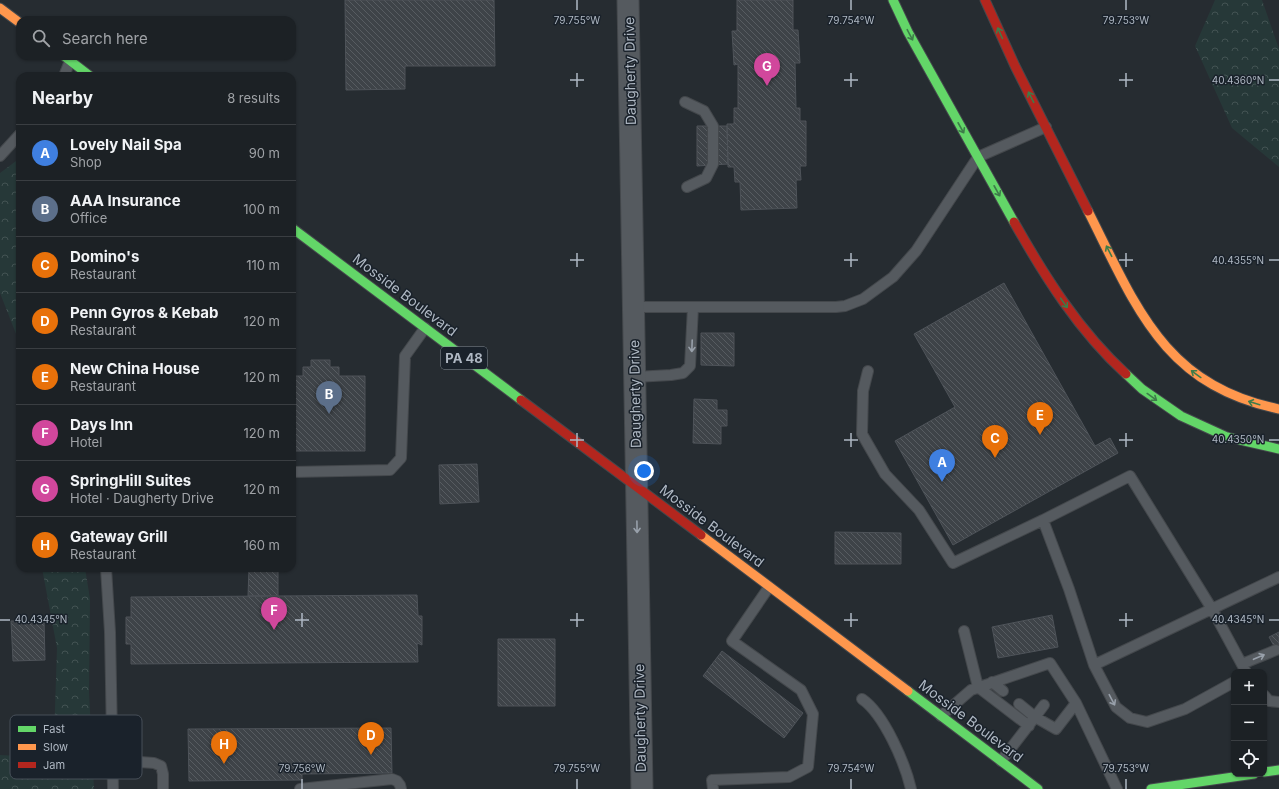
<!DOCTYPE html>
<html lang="en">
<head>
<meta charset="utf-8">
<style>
  :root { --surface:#1c2125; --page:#292e32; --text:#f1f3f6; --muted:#a0a3a7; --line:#3a3e42; --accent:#db2777 }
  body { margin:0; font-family:Inter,sans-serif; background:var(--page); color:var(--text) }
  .controls { position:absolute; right:12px; bottom:12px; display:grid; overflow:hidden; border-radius:8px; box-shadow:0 1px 3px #0004 }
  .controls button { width:36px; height:36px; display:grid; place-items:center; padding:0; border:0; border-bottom:1px solid var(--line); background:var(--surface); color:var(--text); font:20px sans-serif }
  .you { position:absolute; left:644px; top:471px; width:14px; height:14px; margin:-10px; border:3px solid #fff; border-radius:50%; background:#1a73e8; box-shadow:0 0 0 6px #1a73e833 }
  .badge { display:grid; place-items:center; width:26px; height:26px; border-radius:50%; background:var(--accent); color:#fff; font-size:13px; font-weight:700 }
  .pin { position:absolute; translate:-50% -33px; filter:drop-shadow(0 1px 2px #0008) }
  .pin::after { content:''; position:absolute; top:21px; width:14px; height:12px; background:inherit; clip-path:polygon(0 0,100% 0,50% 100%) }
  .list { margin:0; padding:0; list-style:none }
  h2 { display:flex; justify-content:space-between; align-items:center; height:52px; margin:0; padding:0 16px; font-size:17px }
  h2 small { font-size:13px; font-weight:400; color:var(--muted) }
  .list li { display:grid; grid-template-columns:26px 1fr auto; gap:12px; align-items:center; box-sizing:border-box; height:56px; padding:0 16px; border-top:1px solid var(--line) }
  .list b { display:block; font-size:15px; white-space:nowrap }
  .list p { margin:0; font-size:13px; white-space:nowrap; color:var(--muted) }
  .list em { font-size:13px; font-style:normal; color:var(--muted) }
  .icon { flex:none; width:22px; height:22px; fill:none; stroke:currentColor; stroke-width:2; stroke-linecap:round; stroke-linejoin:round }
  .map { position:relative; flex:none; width:1279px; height:789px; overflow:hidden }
  .search { position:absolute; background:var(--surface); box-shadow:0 1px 3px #0004; left:16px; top:16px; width:280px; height:44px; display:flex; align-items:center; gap:10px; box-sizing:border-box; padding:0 14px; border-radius:12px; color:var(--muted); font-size:15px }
  .panel { position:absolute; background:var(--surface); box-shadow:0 1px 3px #0004; left:16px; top:72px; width:280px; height:500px; border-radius:12px }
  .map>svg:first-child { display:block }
  .forest { fill:url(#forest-crowns) }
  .building { fill:url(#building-back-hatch); stroke:#4e5359 }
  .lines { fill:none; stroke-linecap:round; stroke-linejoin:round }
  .lane-casing { stroke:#44484c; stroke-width:12 }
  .street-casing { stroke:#44484c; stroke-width:23 }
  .fast-casing { stroke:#44484c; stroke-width:11 }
  .slow-casing { stroke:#44484c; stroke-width:11 }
  .jam-casing { stroke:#44484c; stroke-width:11 }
  .lane { stroke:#555a5f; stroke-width:10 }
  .street { stroke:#555a5f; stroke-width:21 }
  .fast { stroke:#63d668; stroke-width:9 }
  .slow { stroke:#ff974d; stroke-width:9 }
  .jam { stroke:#b3261e; stroke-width:9 }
  .oneway { stroke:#3e7c4a }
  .oneway2 { stroke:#98a0aa }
  .ticks { fill:none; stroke:#afb8c3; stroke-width:1.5 }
  .labels { text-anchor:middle; stroke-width:3; stroke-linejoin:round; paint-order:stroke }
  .shield { fill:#1a222b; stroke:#828b95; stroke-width:1 }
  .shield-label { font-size:13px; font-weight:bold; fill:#afb8c3 }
  .street-label { font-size:14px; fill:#afb8c3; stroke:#1a222b }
  .key { fill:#1a222b; stroke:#474f59; stroke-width:1 }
  .key-label { font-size:11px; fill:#afb8c3 }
  .ticks-label { font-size:10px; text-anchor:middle; fill:#afb8c3; stroke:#1a222b; stroke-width:3; stroke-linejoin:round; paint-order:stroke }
</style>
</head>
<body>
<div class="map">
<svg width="1279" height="789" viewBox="0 0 1279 789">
  <defs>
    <pattern id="forest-crowns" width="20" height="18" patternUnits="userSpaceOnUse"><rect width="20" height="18" fill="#263838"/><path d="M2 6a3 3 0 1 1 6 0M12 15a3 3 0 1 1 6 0" fill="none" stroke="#435353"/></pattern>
    <pattern id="building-back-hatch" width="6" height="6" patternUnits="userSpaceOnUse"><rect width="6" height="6" fill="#3e4348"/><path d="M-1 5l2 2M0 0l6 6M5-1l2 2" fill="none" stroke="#575c61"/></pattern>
  </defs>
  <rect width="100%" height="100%" fill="#262c31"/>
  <path class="forest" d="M1215 0H1262L1279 49V167L1232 128 1195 46Z
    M20 158V344L0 293V173Z
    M42 568H85L90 599 89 692 94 789H0V755L38 757 54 739 57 648Z"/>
  <path class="building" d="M345 0H494L495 66H405V89L346 90Z
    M737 0H793V30H798L800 63H795L796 108H800V121H806V166H800L801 180H796L797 208 741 210 740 182H735L734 167H728L727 124H734V108H738V64L734 65 732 31H737Z
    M697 126H727L728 164 697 166Z
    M1004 283 1095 446 1110 438 1118 453 953 545 895 441 955 407 914 334Z
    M701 333H734V366L701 365Z
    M311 360H330V367H339V376H365V451H292V376H303V367H311Z
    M694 399 717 400V410H727V426H721V444L693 443Z
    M477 464 479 502 440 504 439 465Z
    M835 532 901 533V564H835Z
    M249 568H278V596H248Z
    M417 595 418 616H422V645L417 643 418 662 131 664V644H126V617H131V597Z
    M1052 615 1058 647 998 658 992 627Z
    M11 621H44L45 660 13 661Z
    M1279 632V655L1269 637Z
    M498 639H555V706H498Z
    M722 651 803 713 784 738 703 676Z
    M391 728 392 773 302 774V780L189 781 188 729Z"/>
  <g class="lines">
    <g class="lane-casing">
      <path id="lane" d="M64 76 70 61
        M685 102 704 111 713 126V164L706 178 687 187
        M0 156 20 134
        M634 307H836L845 306 863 299 893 277 916 251 978 157 1046 127
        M868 371 863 391 862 434 885 474 919 510 953 563 1043 520
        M635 377 671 375 683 373 690 366 693 307
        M292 472 390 470 401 458 405 356 425 328
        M106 568 110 632 113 789
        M964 631 978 687 1029 726
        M1242 664 1276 650
        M1094 665 1279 577
        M992 682 1003 691
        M1234 682 1185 709 1147 722 1130 718 1116 707 1094 665 1069 589 1043 520 1130 476 1212 609 1246 672
        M1264 695 1269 701 1279 702
        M862 699C884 714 905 763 911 789
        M1019 704 1035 717 1044 705
        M941 716 971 690 1050 663 1076 703 1117 789
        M112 760 154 763 161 766 163 774V789
        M1001 761 1035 717 1056 729 1076 703
        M300 789 392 779 397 781 400 785 401 789
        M713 789 712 780 789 777 808 767 813 714 801 690 732 641 769 587"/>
    </g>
    <g class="street-casing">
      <path id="street" d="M628 0 642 789"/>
    </g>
    <g class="fast-casing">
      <path id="fast" d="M893 0 908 32 1014 222
        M64 56 90 76
        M292 228 521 400
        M1126 374 1142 389 1181 416 1227 437 1279 449
        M908 691 1038 789
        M1264 772 1279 770
        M1151 789 1254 774"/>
    </g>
    <g class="slow-casing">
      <path id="slow" d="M0 8 20 23
        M1088 211C1136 306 1163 385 1279 409
        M701 535 908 691"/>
    </g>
    <g class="jam-casing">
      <path id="jam" d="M985 0 1015 66 1088 211
        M1014 222C1045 277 1079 331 1126 374
        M521 400 701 535"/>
    </g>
    <use href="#lane" class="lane"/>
    <use href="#street" class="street"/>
    <use href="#fast" class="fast"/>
    <use href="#slow" class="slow"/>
    <use href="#jam" class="jam"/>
  </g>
  <defs><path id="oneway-shaft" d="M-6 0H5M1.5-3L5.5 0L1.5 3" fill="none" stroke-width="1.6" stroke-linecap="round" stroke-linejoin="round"/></defs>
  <g class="oneway">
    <use href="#oneway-shaft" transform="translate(1000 33) rotate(-114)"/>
    <use href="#oneway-shaft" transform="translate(910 35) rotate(62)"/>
    <use href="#oneway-shaft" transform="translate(1031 97) rotate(-117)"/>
    <use href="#oneway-shaft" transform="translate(961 128) rotate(61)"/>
    <use href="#oneway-shaft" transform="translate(997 191) rotate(61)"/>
    <use href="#oneway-shaft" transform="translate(1109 251) rotate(-117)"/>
    <use href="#oneway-shaft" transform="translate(1064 303) rotate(55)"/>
    <use href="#oneway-shaft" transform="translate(1196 374) rotate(-144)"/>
    <use href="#oneway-shaft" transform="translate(1152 397) rotate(36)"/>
    <use href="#oneway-shaft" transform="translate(1254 403) rotate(-163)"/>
  </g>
  <g class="oneway2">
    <use href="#oneway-shaft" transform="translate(692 346) rotate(92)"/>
    <use href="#oneway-shaft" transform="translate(637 527) rotate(89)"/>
    <use href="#oneway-shaft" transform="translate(1259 657) rotate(-23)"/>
    <use href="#oneway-shaft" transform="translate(1112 700) rotate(62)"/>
  </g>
  <path class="ticks" d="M577 0V10M851 0V10M1126 0V10M577 73V87M851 73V87M1126 73V87M570 80H584M844 80H858M1119 80H1133M1269 80H1279M577 253V267M851 253V267M1126 253V267M570 260H584M844 260H858M1119 260H1133M1269 260H1279M577 433V447M851 433V447M1126 433V447M570 440H584M844 440H858M1119 440H1133M1269 440H1279M302 613V627M577 613V627M851 613V627M1126 613V627M0 620H10M295 620H309M570 620H584M844 620H858M1119 620H1133M1269 620H1279M302 779V789M577 779V789M851 779V789M1126 779V789"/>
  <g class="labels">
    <rect class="shield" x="441" y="347" width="46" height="22" rx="3"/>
    <g class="shield-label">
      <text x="464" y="363">PA 48</text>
    </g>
    <g class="street-label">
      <text transform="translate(630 71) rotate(-91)" y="5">Daugherty Drive</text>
      <text transform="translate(405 295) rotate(37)" y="5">Mosside Boulevard</text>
      <text transform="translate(635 394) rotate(-91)" y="5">Daugherty Drive</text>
      <text transform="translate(712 526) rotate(37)" y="5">Mosside Boulevard</text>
      <text transform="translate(640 718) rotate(-91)" y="5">Daugherty Drive</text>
      <text transform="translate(971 721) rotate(37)" y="5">Mosside Boulevard</text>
    </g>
  </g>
  <rect x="10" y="715" width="132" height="64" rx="6" class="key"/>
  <rect x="18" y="726" width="18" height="6" fill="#63d668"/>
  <rect x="18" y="744" width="18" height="6" fill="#ff974d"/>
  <rect x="18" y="762" width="18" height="6" fill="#b3261e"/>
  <g class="key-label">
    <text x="43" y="733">Fast</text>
    <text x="43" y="751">Slow</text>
    <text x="43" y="769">Jam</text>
  </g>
  <g class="ticks-label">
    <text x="577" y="24">79.755°W</text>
    <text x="851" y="24">79.754°W</text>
    <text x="1126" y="24">79.753°W</text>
    <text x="1238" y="84">40.4360°N</text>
    <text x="1238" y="264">40.4355°N</text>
    <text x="1238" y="443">40.4350°N</text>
    <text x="41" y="623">40.4345°N</text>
    <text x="1238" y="623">40.4345°N</text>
    <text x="302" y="772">79.756°W</text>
    <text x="577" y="772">79.755°W</text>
    <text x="851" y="772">79.754°W</text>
    <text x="1126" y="772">79.753°W</text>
  </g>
</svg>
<div class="controls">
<button>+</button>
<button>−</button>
<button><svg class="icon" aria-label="locate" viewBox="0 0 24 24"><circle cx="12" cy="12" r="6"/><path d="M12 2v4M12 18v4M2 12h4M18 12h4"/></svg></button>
</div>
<div class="you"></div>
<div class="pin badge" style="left:942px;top:482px;background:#3f7fe0">A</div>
<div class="pin badge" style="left:329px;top:414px;background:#5c6f8a">B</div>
<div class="pin badge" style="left:995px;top:458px;background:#e8710a">C</div>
<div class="pin badge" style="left:371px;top:755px;background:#e8710a">D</div>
<div class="pin badge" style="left:1040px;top:435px;background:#e8710a">E</div>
<div class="pin badge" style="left:274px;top:630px;background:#d1479c">F</div>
<div class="pin badge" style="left:767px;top:86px;background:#d1479c">G</div>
<div class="pin badge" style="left:224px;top:764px;background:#e8710a">H</div>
<div class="search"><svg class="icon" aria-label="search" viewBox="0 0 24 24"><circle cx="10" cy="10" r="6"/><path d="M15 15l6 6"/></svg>Search here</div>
<section class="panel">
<h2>Nearby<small>8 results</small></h2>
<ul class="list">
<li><span class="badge" style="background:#3f7fe0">A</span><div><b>Lovely Nail Spa</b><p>Shop</p></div><em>90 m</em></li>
<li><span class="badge" style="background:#5c6f8a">B</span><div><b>AAA Insurance</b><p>Office</p></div><em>100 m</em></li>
<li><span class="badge" style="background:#e8710a">C</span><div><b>Domino's</b><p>Restaurant</p></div><em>110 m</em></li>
<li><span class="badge" style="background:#e8710a">D</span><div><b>Penn Gyros &amp; Kebab</b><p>Restaurant</p></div><em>120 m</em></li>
<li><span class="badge" style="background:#e8710a">E</span><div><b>New China House</b><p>Restaurant</p></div><em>120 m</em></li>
<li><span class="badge" style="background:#d1479c">F</span><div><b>Days Inn</b><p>Hotel</p></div><em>120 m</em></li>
<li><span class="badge" style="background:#d1479c">G</span><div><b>SpringHill Suites</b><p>Hotel · Daugherty Drive</p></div><em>120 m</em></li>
<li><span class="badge" style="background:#e8710a">H</span><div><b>Gateway Grill</b><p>Restaurant</p></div><em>160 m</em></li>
</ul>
</section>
</div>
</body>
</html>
